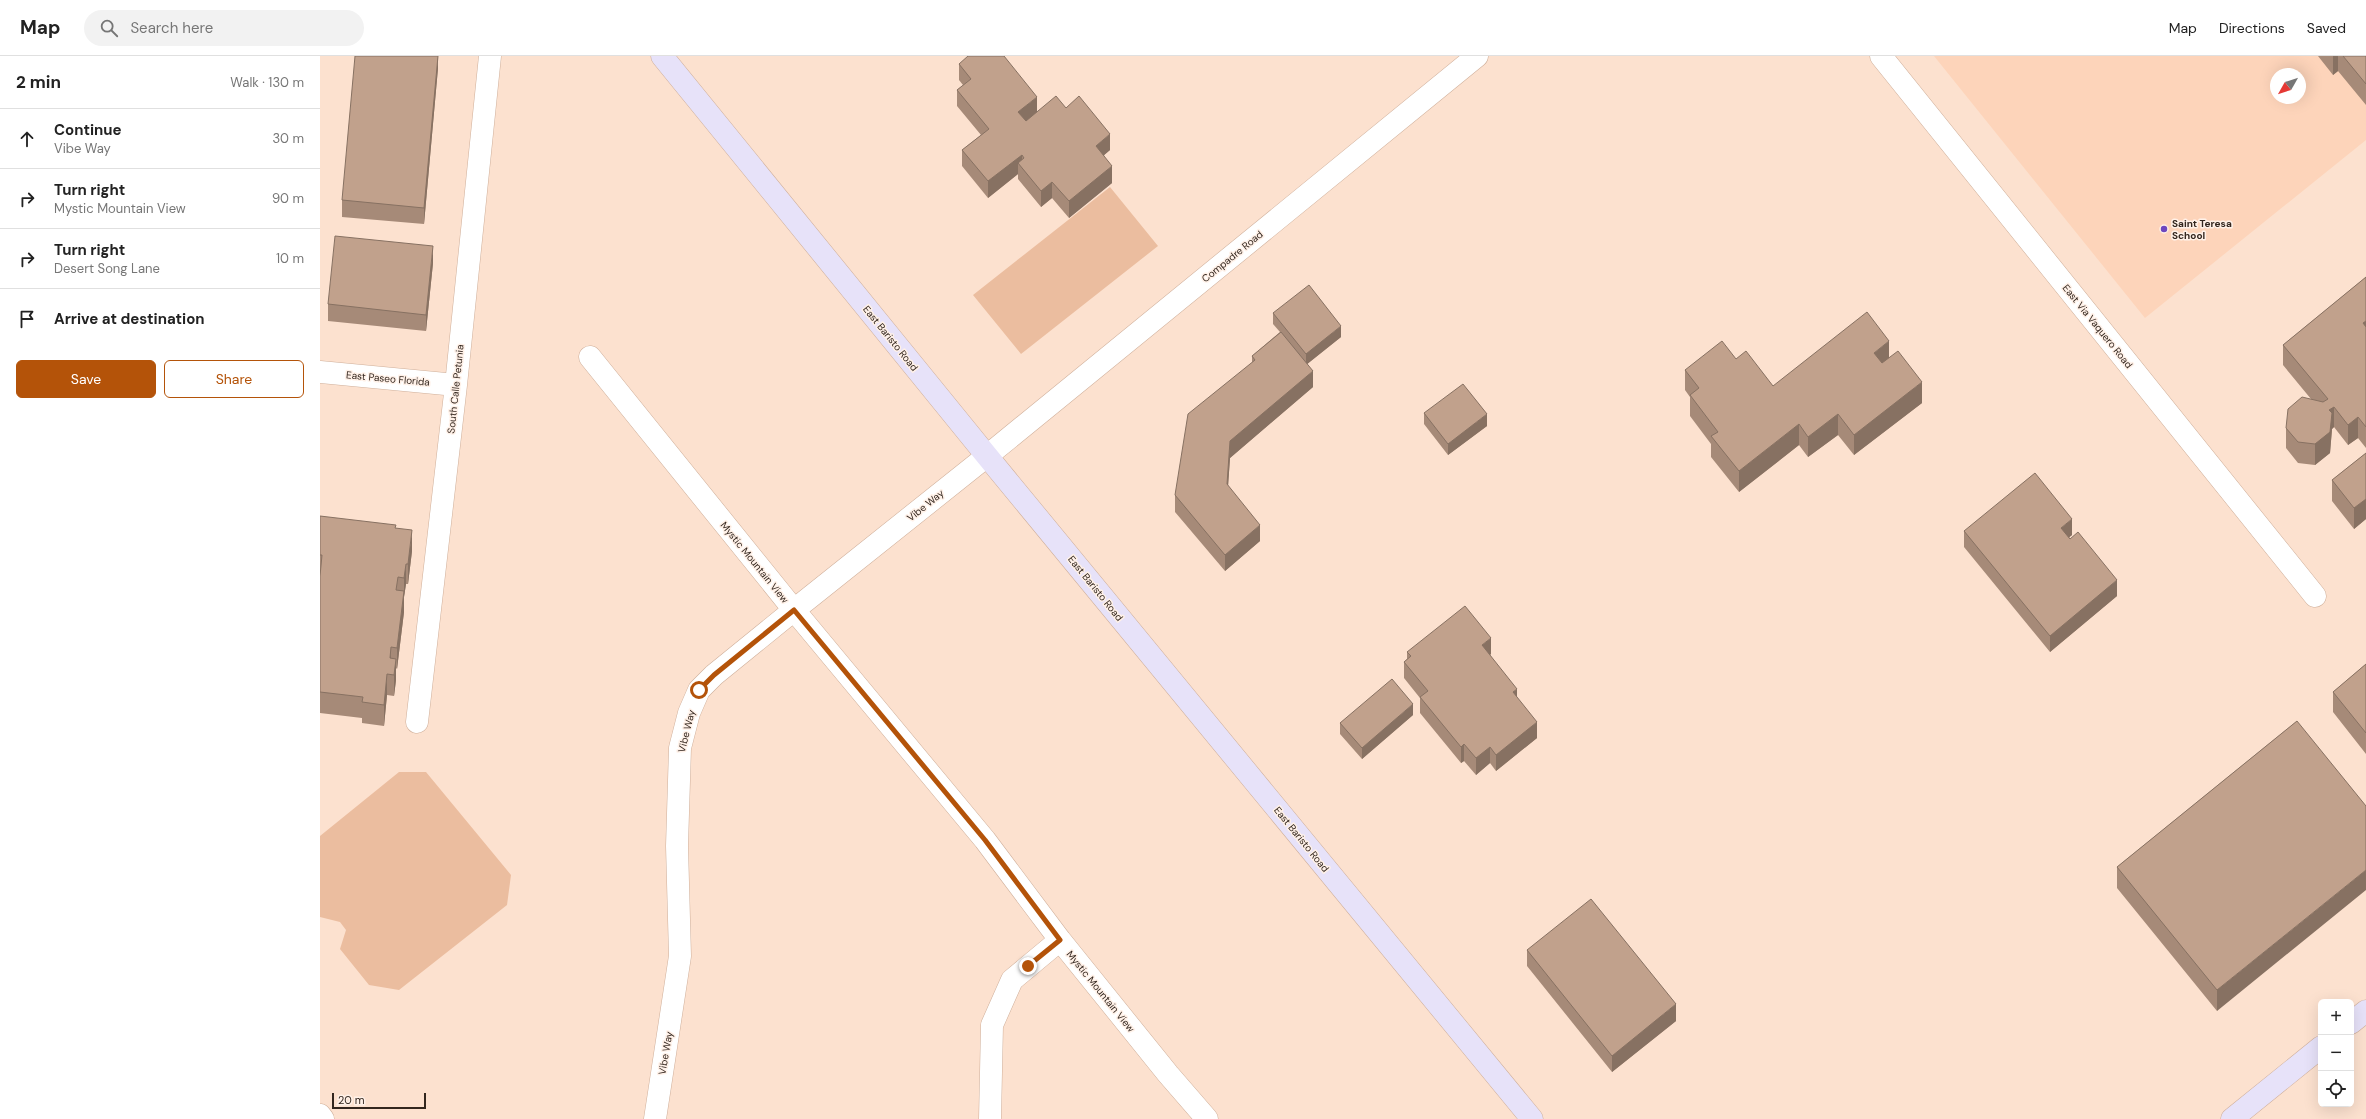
<!DOCTYPE html>
<html lang="en">
<head>
<meta charset="utf-8">
<style>
  :root { --surface:#fff; --page:#f2f2f2; --text:#222; --muted:#767676; --line:#e0e0e0; --accent:#b45309 }
  body { margin:0; font-family:"DM Sans",sans-serif; background:var(--page); color:var(--text) }
  .controls { position:absolute; right:12px; bottom:12px; display:grid; overflow:hidden; border-radius:6px; box-shadow:0 4px 16px #0002 }
  .controls button { width:36px; height:36px; display:grid; place-items:center; padding:0; border:0; border-bottom:1px solid var(--line); background:var(--surface); color:var(--text); font:20px sans-serif }
  .compass { position:absolute; left:1950px; top:12px; width:36px; height:36px; border-radius:50%; background:var(--surface); box-shadow:0 4px 16px #0002; rotate:231deg }
  .scale { position:absolute; left:12px; bottom:10px; width:94px; box-sizing:border-box; padding-left:4px; border:2px solid #33261e; border-top:0; font-size:11px; line-height:14px; white-space:nowrap; color:#33261e; -webkit-text-stroke:3px #fff1e8; paint-order:stroke }
  .stop { position:absolute; width:12px; height:12px; margin:-9px; border:3px solid #b45309; border-radius:50%; background:#fff }
  .stop.end { background:#b45309; border-color:#fff; box-shadow:0 1px 4px #0008 }
  .list { margin:0; padding:0; list-style:none }
  h2 { display:flex; justify-content:space-between; align-items:center; height:52px; margin:0; padding:0 16px; font-size:17px }
  h2 small { font-size:13px; font-weight:400; color:var(--muted) }
  .list li { display:grid; grid-template-columns:26px 1fr auto; gap:12px; align-items:center; box-sizing:border-box; height:60px; padding:0 16px; border-top:1px solid var(--line) }
  .list b { display:block; font-size:15px; white-space:nowrap }
  .list p { margin:0; font-size:13px; white-space:nowrap; color:var(--muted) }
  .list em { font-size:13px; font-style:normal; color:var(--muted) }
  .actions { display:flex; gap:8px; padding:12px 16px }
  .actions a { flex:1; padding:9px 0; border:1px solid var(--accent); border-radius:6px; text-align:center; font-size:14px; color:var(--accent) }
  .actions .main { background:var(--accent); color:#fff }
  .icon { flex:none; width:22px; height:22px; fill:none; stroke:currentColor; stroke-width:2; stroke-linecap:round; stroke-linejoin:round }
  .map { position:relative; flex:none; width:2046px; height:1063px; overflow:hidden }
  header { display:flex; align-items:center; gap:24px; box-sizing:border-box; height:56px; padding:0 20px; background:var(--surface); border-bottom:1px solid var(--line) }
  header strong { font-size:19px }
  nav { display:flex; gap:22px; margin-inline-start:auto; font-size:14px }
  .search { width:280px; height:36px; background:var(--page); display:flex; align-items:center; gap:10px; box-sizing:border-box; padding:0 14px; border-radius:22px; color:var(--muted); font-size:15px }
  main { display:flex }
  aside { flex:1; background:var(--surface) }
  .map>svg:first-child { display:block }
  .built { fill:#fdd4ba; fill-rule:evenodd }
  .green { fill:#ebbd9f }
  .lines { fill:none; stroke-linecap:round; stroke-linejoin:round }
  .street-casing { stroke:#cfaf9a; stroke-width:23 }
  .secondary-casing { stroke:#cfaf9a; stroke-width:23 }
  .street { stroke:#fff; stroke-width:22 }
  .secondary { stroke:#e7e2f9; stroke-width:22 }
  .wall { fill:#a68a78 }
  .shaded-wall { fill:#877162 }
  .building { fill:#c1a18c; stroke:#877162 }
  .route { stroke:#b45309; stroke-width:5 }
  .poi-dot { fill:#6d47bf; stroke:#fff1e8; stroke-width:1.5 }
  .labels { text-anchor:middle; stroke-width:3; stroke-linejoin:round; paint-order:stroke }
  .poi-label { font-size:10px; font-weight:bold; fill:#33261e; stroke:#fff1e8; text-anchor:start }
  .street-label { font-size:10px; fill:#33261e; stroke:#fff1e8 }
</style>
</head>
<body>
<header>
<strong>Map</strong>
<div class="search"><svg class="icon" aria-label="search" viewBox="0 0 24 24"><circle cx="10" cy="10" r="6"/><path d="M15 15l6 6"/></svg>Search here</div>
<nav><a>Map</a><a>Directions</a><a>Saved</a></nav>
</header>
<main>
<aside>
<h2>2 min<small>Walk · 130 m</small></h2>
<ul class="list">
<li><svg class="icon" aria-label="ahead" viewBox="0 0 24 24"><path d="M12 20V5M6 11l6-6 6 6"/></svg><div><b>Continue</b><p>Vibe Way</p></div><em>30 m</em></li>
<li><svg class="icon" aria-label="right" viewBox="0 0 24 24"><path d="M7 20v-9h11M14 6l5 5-5 5"/></svg><div><b>Turn right</b><p>Mystic Mountain View</p></div><em>90 m</em></li>
<li><svg class="icon" aria-label="right" viewBox="0 0 24 24"><path d="M7 20v-9h11M14 6l5 5-5 5"/></svg><div><b>Turn right</b><p>Desert Song Lane</p></div><em>10 m</em></li>
<li><svg class="icon" aria-label="arrive" viewBox="0 0 24 24"><path d="M6 21V4h12l-3 4 3 4H6"/></svg><div><b>Arrive at destination</b></div></li>
</ul>
<div class="actions"><a class="main">Save</a><a>Share</a></div>
</aside>
<div class="map">
<svg width="2046" height="1063" viewBox="0 0 2046 1063">
  <rect width="100%" height="100%" fill="#fce1cf"/>
  <path class="built" d="M1614 0H2046V84L1825 262ZM1956 18H1980V42H1956Z"/>
  <path class="green" d="M790 131 838 190 701 298 653 239Z
    M79 716H106L191 819 187 849 79 934 49 929 20 893 26 874 20 866 0 861V780Z"/>
  <g class="lines">
    <g class="street-casing">
      <path id="street" d="M1561 0 1995 540
        M270 301 474 554 665 784 740 884 848 1018 887 1063
        M0 316 136 329
        M97 666 136 329 170 0
        M0 1059 3 1063
        M335 1063 360 900 357 790 360 692 369 657 379 634 394 619 474 554 667 400 1157 0
        M670 1063 672 969 692 924 740 884"/>
    </g>
    <g class="secondary-casing">
      <path id="secondary" d="M342 0 667 400 1212 1063
        M2031 967 2046 955
        M1912 1063 2001 991"/>
    </g>
    <use href="#street" class="street"/>
    <use href="#secondary" class="secondary"/>
  </g>
  <path class="wall" d="M118 0V12L104 168 22 161V144Z
    M1998 0H2046V49L2018 15 2013 19Z
    M639 8 717 56 746 52 790 94 784 99 792 127 749 162 732 142 721 151 698 123V118L668 142 642 110V94L661 79 637 50V34L643 29 639 24Z
    M113 207 106 275 8 265V248Z
    M2046 221V392L2038 382 2028 389 2014 371 2012 373 2010 397 1995 409 1978 407 1966 392V372L1991 343 1963 309V289Z
    M953 257 1021 281 987 308 993 331 910 402 908 430 940 485 905 515 855 456V439L932 307V300L960 276 953 268Z
    M1569 301 1602 347 1534 399 1518 379 1488 401 1479 389 1419 436 1391 401V388L1370 360V341L1365 334V314L1416 303 1453 330Z
    M1104 357 1167 370 1128 399 1104 368Z
    M2046 397V463L2034 473 2012 445V424Z
    M0 460 76 472 92 495 88 528H86L84 541V556L77 613 76 612V624L74 640 67 639 64 670 42 667V662L0 657Z
    M1644 475 1752 479 1749 481 1797 540 1730 596 1644 491Z
    M1087 596 1171 598 1170 599 1197 641 1217 682 1176 715 1170 707 1156 719 1144 705 1141 707 1100 657V642L1084 622V606L1087 603Z
    M2046 608V698L2013 656V636Z
    M1093 659 1042 703 1020 678V667Z
    M1977 665 1897 955 1797 832V811Z
    M1207 894 1356 965 1292 1016 1207 910Z"/>
  <path class="shaded-wall" d="M118 0V12L104 168V152Z
    M2013 0H2018V15L2013 19Z
    M717 41V57L698 72V56Z
    M790 78V94L776 106V90Z
    M702 99V111L698 107V118L668 142V125Z
    M792 110V127L749 162V145Z
    M732 126V142L721 151V135Z
    M113 190V207L106 275V259Z
    M2046 265V286L2043 267Z
    M1021 270V281L986 309V298Z
    M1569 285V306L1554 317V297Z
    M993 315V331L910 402 907 445V428L910 385Z
    M1602 326V347L1534 399V379Z
    M2014 351V371L2012 373 2010 397 1995 409V388L2009 354Z
    M1167 358V370L1128 399V388Z
    M1518 358V379L1488 401V381Z
    M2038 361V382L2028 389V369Z
    M1479 368V389L1419 436V415Z
    M2046 443V463L2034 473V452Z
    M1752 463V479L1741 488V472Z
    M940 469V485L905 515V499Z
    M92 474V495L88 528V508Z
    M86 508V528L84 541V556L77 613V592L84 536V522Z
    M1797 524V540L1730 596V580Z
    M1171 582V598L1162 605V589Z
    M71 591V612L70 602Z
    M76 603V624L74 640V619Z
    M67 618V639L64 670V649Z
    M1197 633V649L1193 636Z
    M1093 648V659L1042 703V692Z
    M1217 666V682L1176 715V699Z
    M1144 688V705L1141 707V691Z
    M1170 691V707L1156 719V702Z
    M2046 814V834L1897 955V934Z
    M1356 948V965L1292 1016V1000Z"/>
  <path class="building" d="M35 0H118L104 152 22 144Z
    M648 0H684L717 41 698 56 706 65 736 40 746 52 759 40 790 78 776 90 792 110 749 145 732 126 721 135 698 107 704 102 702 99 668 125 642 94 669 73 637 34 651 23 639 8Z
    M2023 0H2046V28Z
    M15 180 113 190 106 259 8 248Z
    M2046 221V265L2043 267 2046 271V371L2038 361 2028 369 2014 351 2009 354 2012 357 2010 376 1995 388 1978 386 1966 372 1968 353 1982 341 2003 346 2008 343 1963 289Z
    M989 229 1021 270 986 298 953 257Z
    M1547 256 1569 285 1554 297 1562 307 1578 295 1602 326 1534 379 1518 358 1488 381 1479 368 1419 415 1391 380 1398 376 1370 339 1379 332 1365 314 1402 285 1416 303 1426 295 1453 330Z
    M961 276 993 315 910 385 907 428 940 469 905 499 855 439 868 358 935 304 932 300Z
    M1143 328 1167 358 1128 388 1104 357Z
    M2046 397V443L2034 452 2012 424Z
    M1715 417 1752 463 1741 472 1750 483 1758 476 1797 524 1730 580 1644 475Z
    M0 460 76 469 75 472 92 474 88 508H86L84 522 78 521 76 534 84 535 77 592 71 591 70 602 76 603 74 619 67 618 64 649 42 646 43 641 0 636V520L2 499H0Z
    M1145 550 1171 582 1162 589 1197 633 1193 636 1217 666 1176 699 1170 691 1156 702 1144 688 1141 691 1100 641 1108 635 1084 606 1091 600 1087 596Z
    M2046 608V677L2013 636Z
    M1072 623 1093 648 1042 692 1020 667Z
    M1977 665 2046 750V814L1897 934 1797 811Z
    M1271 843 1356 948 1292 1000 1207 894Z"/>
  <g class="lines">
    <path class="route" d="M379 634 394 619 474 554 665 784 740 884 708 910"/>
  </g>
  <circle class="poi-dot" cx="1844" cy="173" r="4"/>
  <g class="labels">
    <g class="poi-label">
      <text x="1852" y="171">Saint Teresa<tspan x="1852" dy="12">School</tspan></text>
    </g>
    <g class="street-label">
      <text transform="translate(912 200) rotate(-39)" y="4">Compadre Road</text>
      <text transform="translate(1778 270) rotate(51)" y="4">East Via Vaquero Road</text>
      <text transform="translate(571 282) rotate(51)" y="4">East Baristo Road</text>
      <text transform="translate(68 322) rotate(5)" y="4">East Paseo Florida</text>
      <text transform="translate(135 333) rotate(-84)" y="4">South Calle Petunia</text>
      <text transform="translate(605 449) rotate(-39)" y="4">Vibe Way</text>
      <text transform="translate(435 506) rotate(51)" y="4">Mystic Mountain View</text>
      <text transform="translate(776 532) rotate(51)" y="4">East Baristo Road</text>
      <text transform="translate(366 675) rotate(-76)" y="4">Vibe Way</text>
      <text transform="translate(982 783) rotate(51)" y="4">East Baristo Road</text>
      <text transform="translate(781 935) rotate(51)" y="4">Mystic Mountain View</text>
      <text transform="translate(345 997) rotate(-80)" y="4">Vibe Way</text>
    </g>
  </g>
</svg>
<div class="controls">
<button>+</button>
<button>−</button>
<button><svg class="icon" aria-label="locate" viewBox="0 0 24 24"><circle cx="12" cy="12" r="6"/><path d="M12 2v4M12 18v4M2 12h4M18 12h4"/></svg></button>
</div>
<svg class="compass" viewBox="-18 -18 36 36"><path d="M0-13l5 13h-10z" fill="#e53935"/><path d="M0 13l5-13h-10z" fill="#767676"/></svg>
<div class="scale">20 m</div>
<div class="stop" style="left:379px;top:634px"></div>
<div class="stop end" style="left:708px;top:910px"></div>
</div>
</main>
</body>
</html>
